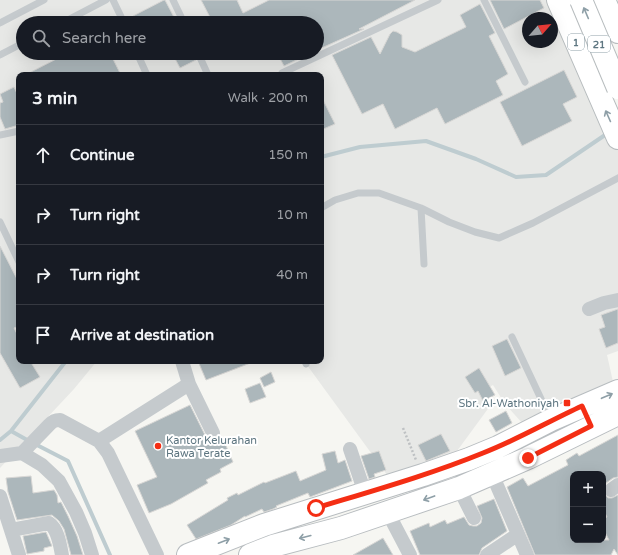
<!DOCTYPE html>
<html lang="en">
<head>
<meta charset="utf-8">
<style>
  :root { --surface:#171b24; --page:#242831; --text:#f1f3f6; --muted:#9ea1a6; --line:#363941 }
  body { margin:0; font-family:"Varela Round",sans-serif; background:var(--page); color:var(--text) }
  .controls { position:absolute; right:12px; bottom:12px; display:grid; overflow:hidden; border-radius:8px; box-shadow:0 4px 16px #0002 }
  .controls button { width:36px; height:36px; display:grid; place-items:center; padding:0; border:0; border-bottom:1px solid var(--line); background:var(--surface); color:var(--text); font:20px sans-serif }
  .compass { position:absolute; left:522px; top:12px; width:36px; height:36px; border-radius:50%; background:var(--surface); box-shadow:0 4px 16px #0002; rotate:62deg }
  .stop { position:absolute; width:12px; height:12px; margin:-9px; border:3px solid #f42e14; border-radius:50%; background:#fff }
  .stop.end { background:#f42e14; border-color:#fff; box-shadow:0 1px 4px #0008 }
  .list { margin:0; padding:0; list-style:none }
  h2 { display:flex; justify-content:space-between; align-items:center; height:52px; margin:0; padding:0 16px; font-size:17px }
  h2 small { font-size:13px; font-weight:400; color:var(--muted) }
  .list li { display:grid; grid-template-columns:26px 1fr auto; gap:12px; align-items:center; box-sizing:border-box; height:60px; padding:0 16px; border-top:1px solid var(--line) }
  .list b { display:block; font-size:15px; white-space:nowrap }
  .list em { font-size:13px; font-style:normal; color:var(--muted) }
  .icon { flex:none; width:22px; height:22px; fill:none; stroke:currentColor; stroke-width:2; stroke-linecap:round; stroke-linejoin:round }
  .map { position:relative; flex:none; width:618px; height:555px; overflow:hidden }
  .search { position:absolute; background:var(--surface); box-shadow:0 4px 16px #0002; left:16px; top:16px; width:308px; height:44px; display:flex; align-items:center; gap:10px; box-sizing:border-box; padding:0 14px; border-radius:22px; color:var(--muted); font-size:15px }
  .panel { position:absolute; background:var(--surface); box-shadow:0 4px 16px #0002; left:16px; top:72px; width:308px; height:292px; border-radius:8px }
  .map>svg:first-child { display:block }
  .built { fill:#e7e8e6; fill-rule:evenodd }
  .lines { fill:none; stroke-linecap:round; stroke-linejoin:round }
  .stream { stroke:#beccd0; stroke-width:4 }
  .building { fill:#acb7bb; stroke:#d8d7d5 }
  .primary-casing { stroke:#b8bdc0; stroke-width:24 }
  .highway-casing { stroke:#b7bcbe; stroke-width:24 }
  .path { stroke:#bec1c3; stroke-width:2.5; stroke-dasharray:2 2; stroke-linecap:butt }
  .lane { stroke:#c5cacd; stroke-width:7 }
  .street { stroke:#c5cacd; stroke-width:14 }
  .primary { stroke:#fff; stroke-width:22 }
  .highway { stroke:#fff; stroke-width:22 }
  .highway-bridge-casing { stroke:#b7bcbe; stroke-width:24; stroke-linecap:butt }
  .highway-bridge { stroke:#fff; stroke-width:22 }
  .oneway { stroke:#8e9fa7 }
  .route { stroke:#f42e14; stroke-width:5 }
  .poi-dot { fill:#f42e14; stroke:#fff; stroke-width:1.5 }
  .labels { text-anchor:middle; stroke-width:4; stroke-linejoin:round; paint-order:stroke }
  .shield { fill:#fff; stroke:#8e9fa7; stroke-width:1 }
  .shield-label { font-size:10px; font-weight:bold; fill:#5e7681 }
  .poi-label { font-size:11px; fill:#5e7681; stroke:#fff; text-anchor:end }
</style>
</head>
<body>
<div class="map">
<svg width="618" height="555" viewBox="0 0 618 555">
  <rect width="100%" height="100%" fill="#f6f6f2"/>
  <path class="built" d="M0 0H558L618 138V351L607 355 618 404 549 453 505 404 493 385 482 391 490 406 446 466 393 483 304 361H321V75H19V361H97L74 389 0 468ZM528 18H552V42H528ZM23 23H317V53H23Z"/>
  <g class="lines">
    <path class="stream" d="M321 157 360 147 426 141 476 159 516 177 546 175 608 133
      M11 431 66 361
      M0 440 11 431 29 441
      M35 444 68 461 110 555"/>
  </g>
  <path class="building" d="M164 0H165L177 23H137L133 16Z
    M201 0H237L243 13 269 0H415L359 29H364L317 50V23H213Z
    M490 0H540L544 8 504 29Z
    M480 4 495 33 489 36 508 74 496 81 503 95 445 124 437 108 395 129 383 104 362 114 332 55 371 37 380 54 390 34 393 31 397 32 402 35V47L415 52 466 27 460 15Z
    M68 53H110L121 75H25Z
    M172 53H192L196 60 180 68Z
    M277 53H311L284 66Z
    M564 70 577 97 563 104 572 121 522 146 500 102Z
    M14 87 19 98V125L5 129 0 117V103L3 102 0 94Z
    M321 96 335 124 321 130Z
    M0 246 19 283V326L14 328 19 338V361H30L40 377 20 388 0 353Z
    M618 309V343L606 348 599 329 605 327 601 315Z
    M507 339 521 368 505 376 492 346Z
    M198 361H253V362L206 380Z
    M479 368 495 395 483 401 478 391 475 393 465 377Z
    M271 372 275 382 264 387 260 378Z
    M260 383 266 397 250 403 245 389Z
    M190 405 206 437 209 440 216 441 217 444 224 441 233 462 220 469 221 472 206 480 208 483 171 504 149 513 137 485 157 477 135 431Z
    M506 411 512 423 496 432 489 420Z
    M441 434 450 451 426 461 418 445Z
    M618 435V477L613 478 606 483 603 488V474H573V540H609L603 528V519L607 517 603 509V492L608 498H612L618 495V555L614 549 611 555H535L507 487 523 478 528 486 568 465 566 460 577 453 579 456Z
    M335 451 338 463 345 460 352 481 310 497 308 493 276 506 277 507 273 509 264 512 262 509 245 517V516L231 525 196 539 187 525 228 500 227 498 237 493 238 495 264 482 265 483 296 471 300 481 326 470 322 454Z
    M379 451 386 470 374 474 375 477 369 479 361 456Z
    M31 476 33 493 54 490 57 495 58 503 61 502 68 516 77 536 83 555H71L64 529 59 521 52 515 17 520 8 492 6 478Z
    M494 499 507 531 482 548 479 555H420L410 531 429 523 430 527 445 520 447 524 464 517 469 525 473 526H477L481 523 482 518 477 506Z
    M46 532 52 546 44 548V551L27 554 23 536Z
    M383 538 393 555H353Z"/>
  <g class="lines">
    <g class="primary-casing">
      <path id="primary" d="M188 555 264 525 423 475 469 459 498 447 551 420 618 391
        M250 555 273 546 341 528 459 488 528 458 618 414"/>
    </g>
    <g class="highway-casing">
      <path id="highway" d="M558 0 618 138
        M604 0 618 32"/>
    </g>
    <path class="path" d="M403 428 416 460"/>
    <path class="lane" d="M113 0 124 23
      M173 0 184 23
      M484 0 525 82
      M0 23 44 0
      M62 23 106 0
      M137 53 147 75
      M198 53 208 75
      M0 55 23 43
      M282 73 438 0
      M0 135 19 131
      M321 208 335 200 358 193H379L421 208 449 222 475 232 499 238 533 223 618 178
      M421 208 424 264
      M0 222 19 262
      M512 337 550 418
      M305 361 306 364"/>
    <path class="street" d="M589 309 604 303 618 300
      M182 361 189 384 213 433
      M99 441 189 384
      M350 449 365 493
      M22 453 49 425C53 421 55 420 60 420L99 441 108 453 157 555
      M0 456 22 453 42 465 59 481 76 512 85 533 92 555
      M492 474 527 555
      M459 488 474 518
      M611 490 618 485
      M0 496 11 530
      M388 513 410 555
      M19 555 11 530 49 523C58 529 60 545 62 555
      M487 555 517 535"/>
    <use href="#primary" class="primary"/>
    <use href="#highway" class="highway"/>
    <g class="highway-bridge-casing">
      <path id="highway-bridge" d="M581 0 618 88"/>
    </g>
    <use href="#highway-bridge" class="highway-bridge"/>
  </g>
  <defs><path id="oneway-shaft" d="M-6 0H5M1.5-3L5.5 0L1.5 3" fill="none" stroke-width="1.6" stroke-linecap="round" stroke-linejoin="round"/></defs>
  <g class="oneway">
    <use href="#oneway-shaft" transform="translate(586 13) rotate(-113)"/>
    <use href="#oneway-shaft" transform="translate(608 116) rotate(-114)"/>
    <use href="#oneway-shaft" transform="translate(607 396) rotate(-23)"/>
    <use href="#oneway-shaft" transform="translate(429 498) rotate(160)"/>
    <use href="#oneway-shaft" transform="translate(305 537) rotate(166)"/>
    <use href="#oneway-shaft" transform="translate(224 541) rotate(-21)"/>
  </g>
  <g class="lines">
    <path class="route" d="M316 508C372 491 429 475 483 453 517 440 549 421 582 406L591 426 528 458"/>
  </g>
  <g class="poi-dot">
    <rect x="563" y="399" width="8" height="8" rx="2"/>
    <circle cx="158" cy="446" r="4"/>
  </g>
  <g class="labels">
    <g class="shield">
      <rect x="568" y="34" width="16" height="16" rx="3"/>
      <rect x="588" y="36" width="22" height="16" rx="3"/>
    </g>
    <g class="shield-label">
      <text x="576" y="46">1</text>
      <text x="599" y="48">21</text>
    </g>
    <g class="poi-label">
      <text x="559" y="407">Sbr. Al-Wathoniyah</text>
      <text x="166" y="444" text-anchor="start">Kantor Kelurahan<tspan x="166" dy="13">Rawa Terate</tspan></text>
    </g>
  </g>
</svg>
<div class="controls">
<button>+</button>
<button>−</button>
</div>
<svg class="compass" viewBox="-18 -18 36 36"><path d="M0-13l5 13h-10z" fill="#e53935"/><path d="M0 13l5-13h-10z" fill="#9ea1a6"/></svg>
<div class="stop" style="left:316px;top:508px"></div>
<div class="stop end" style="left:528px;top:458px"></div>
<div class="search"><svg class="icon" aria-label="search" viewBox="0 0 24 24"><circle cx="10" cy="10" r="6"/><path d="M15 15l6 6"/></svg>Search here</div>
<section class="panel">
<h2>3 min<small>Walk · 200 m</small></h2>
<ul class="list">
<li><svg class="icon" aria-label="ahead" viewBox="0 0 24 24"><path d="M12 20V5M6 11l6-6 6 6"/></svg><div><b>Continue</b></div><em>150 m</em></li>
<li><svg class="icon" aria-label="right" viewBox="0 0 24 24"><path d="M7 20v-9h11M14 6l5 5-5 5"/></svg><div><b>Turn right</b></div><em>10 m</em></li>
<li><svg class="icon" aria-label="right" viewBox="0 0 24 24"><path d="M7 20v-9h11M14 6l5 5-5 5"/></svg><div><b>Turn right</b></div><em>40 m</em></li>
<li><svg class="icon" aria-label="arrive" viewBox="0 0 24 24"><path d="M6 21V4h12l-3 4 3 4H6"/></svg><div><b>Arrive at destination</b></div></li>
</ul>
</section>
</div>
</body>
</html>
